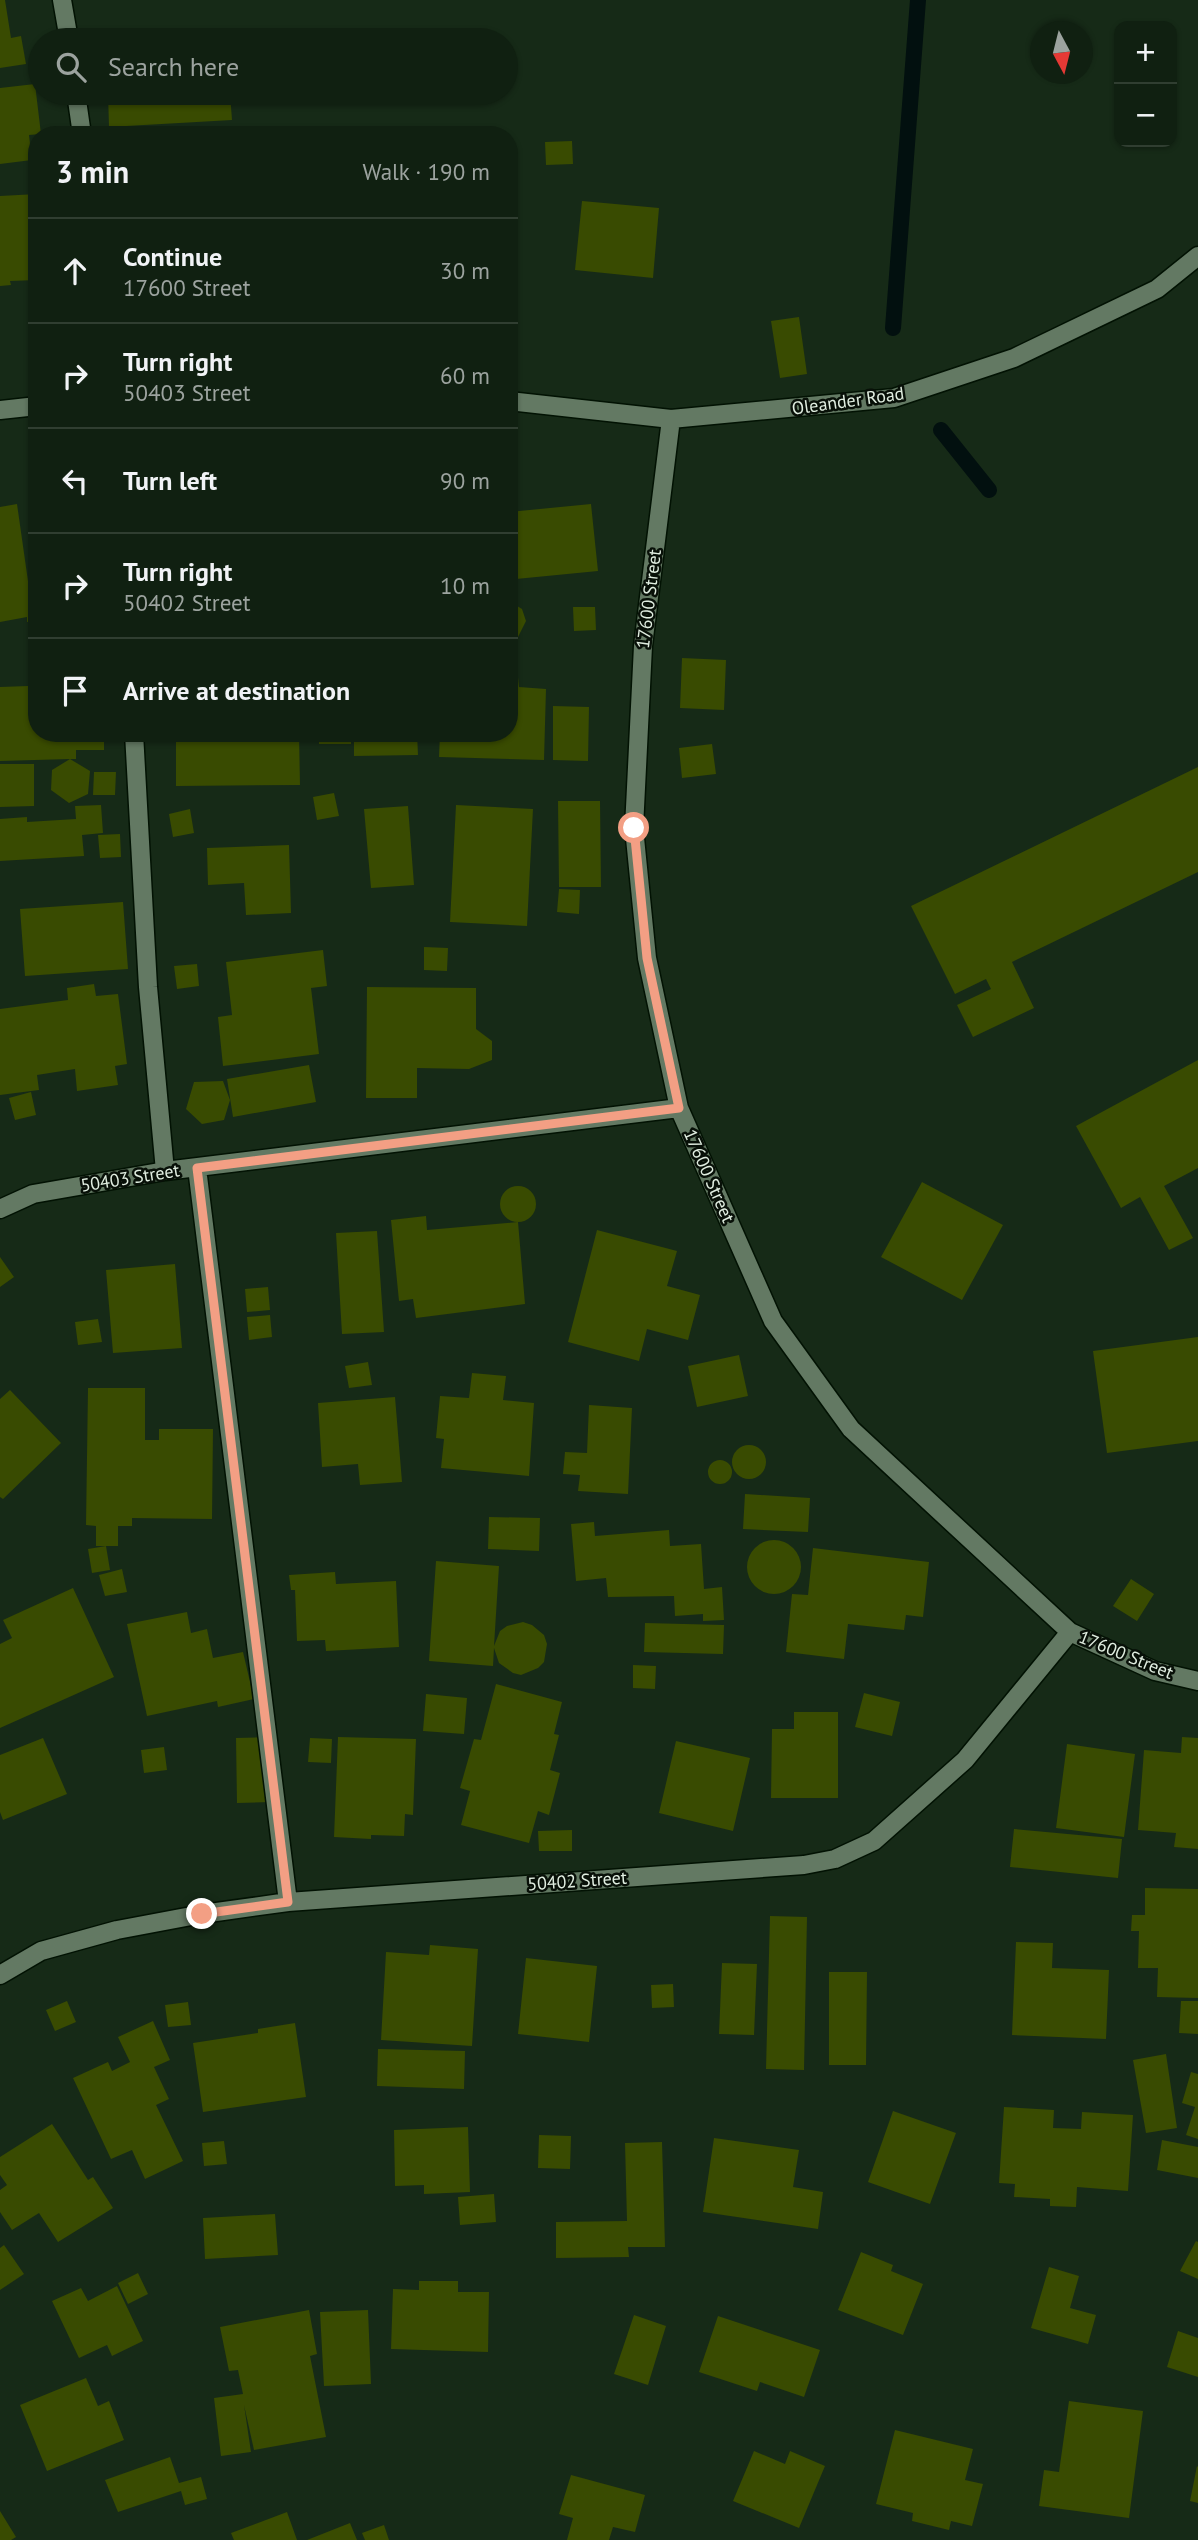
<!DOCTYPE html>
<html lang="en">
<head>
<meta charset="utf-8">
<style>
  :root { --surface:#102011; --page:#19281a; --text:#f1f3f6; --muted:#9ca39f; --line:#303e31 }
  body { margin:0; font-family:"PT Sans",sans-serif; background:var(--page); color:var(--text) }
  .controls { position:absolute; right:21px; top:21px; display:grid; overflow:hidden; border-radius:14px; box-shadow:0 2px 5px #0004 }
  .controls button { width:63px; height:63px; display:grid; place-items:center; padding:0; border:0; border-bottom:2px solid var(--line); background:var(--surface); color:var(--text); font:35px sans-serif }
  .compass { position:absolute; left:1030px; top:21px; width:63px; height:63px; border-radius:50%; background:var(--surface); box-shadow:0 2px 5px #0004; rotate:173deg }
  .stop { position:absolute; width:21px; height:21px; margin:-16px; border:5px solid #f39f84; border-radius:50%; background:#fff }
  .stop.end { background:#f39f84; border-color:#fff; box-shadow:0 2px 7px #0008 }
  .list { margin:0; padding:0; list-style:none }
  h2 { display:flex; justify-content:space-between; align-items:center; height:91px; margin:0; padding:0 28px; font-size:30px }
  h2 small { font-size:23px; font-weight:400; color:var(--muted) }
  .list li { display:grid; grid-template-columns:46px 1fr auto; gap:21px; align-items:center; box-sizing:border-box; height:105px; padding:0 28px; border-top:2px solid var(--line) }
  .list b { display:block; font-size:26px; white-space:nowrap }
  .list p { margin:0; font-size:23px; white-space:nowrap; color:var(--muted) }
  .list em { font-size:23px; font-style:normal; color:var(--muted) }
  .icon { flex:none; width:38px; height:38px; fill:none; stroke:currentColor; stroke-width:2; stroke-linecap:round; stroke-linejoin:round }
  .map { position:relative; flex:none; width:1198px; height:2540px; overflow:hidden }
  .search { position:absolute; background:var(--surface); box-shadow:0 2px 5px #0004; left:28px; top:28px; width:490px; height:77px; display:flex; align-items:center; gap:18px; box-sizing:border-box; padding:0 24px; border-radius:38px; color:var(--muted); font-size:26px }
  .panel { position:absolute; background:var(--surface); box-shadow:0 2px 5px #0004; left:28px; top:126px; width:490px; height:616px; border-radius:28px }
  .map>svg:first-child { display:block }
  .lines { fill:none; stroke-linecap:round; stroke-linejoin:round }
  .stream { stroke:#02100f; stroke-width:16 }
  .building { fill:#394b01 }
  .street-casing { stroke:#021203; stroke-width:21 }
  .street { stroke:#637963; stroke-width:18 }
  .route { stroke:#f39f84; stroke-width:9 }
  .labels { text-anchor:middle; stroke-width:5; stroke-linejoin:round; paint-order:stroke }
  .street-label { font-size:18px; fill:#e1eee1; stroke:#081008 }
</style>
</head>
<body>
<div class="map">
<svg width="1198" height="2540" viewBox="0 0 1198 2540">
  <rect width="100%" height="100%" fill="#162a17"/>
  <g class="lines">
    <path class="stream" d="M893 328 918 0
      M941 430 989 490"/>
  </g>
  <path class="building" d="M0 0H5L11 38 21 36 26 64 0 68Z
    M35 84 41 134 29 135 32 160 0 164V88Z
    M108 93H230L232 120 109 127Z
    M246 93H300V99L246 100Z
    M572 141 573 164 546 165 545 142Z
    M37 194V280L10 281 11 285 0 286V196Z
    M582 201 659 208 653 278 575 270Z
    M799 317 807 374 780 378 771 321Z
    M17 504 28 581 37 580V621L27 622V617L0 622V507Z
    M591 504 598 571 516 579 509 512Z
    M509 601 522 609 526 621 518 637 509 641Z
    M573 607H595L596 630 574 631Z
    M682 658 726 660 724 710 680 708Z
    M509 677H518L519 687 546 689 544 760 439 757 440 733H509Z
    M28 681H37V733H104V750H76V759H70L90 771 88 794 69 803 51 790 52 770 70 759 0 761V687L28 686Z
    M553 706 589 707 588 761 553 760Z
    M176 733H299L300 785 176 786Z
    M319 733H351V744H319Z
    M354 733H417L418 755 354 756Z
    M712 744 716 774 682 778 679 748Z
    M0 764H34V806L0 807Z
    M1198 767V872L1012 962 1034 1008 973 1037 957 1005 991 989 986 979 955 994 911 906Z
    M94 772H116L115 795H93Z
    M334 793 339 816 317 820 313 797Z
    M558 801H600L601 887H559Z
    M101 805 103 833 82 835 84 856 0 861V819L27 817V822L76 819 75 806Z
    M456 805 533 809 527 926 450 922Z
    M408 806 414 885 371 888 364 809Z
    M190 809 194 833 173 837 169 814Z
    M120 834 121 857 100 858 98 835Z
    M289 845 291 913 246 915 244 883 208 885 207 848Z
    M559 889 580 890 579 914 557 912Z
    M123 902 128 969 25 976 20 909Z
    M424 947 448 948 447 971 424 970Z
    M323 950 327 986 311 988 319 1054 223 1066 218 1017 232 1015 226 962Z
    M197 964 199 986 177 989 174 966Z
    M94 984 96 996 118 994 127 1064 115 1066 118 1085 77 1091 75 1069 37 1075 39 1090 0 1095V1009L68 1000 67 988Z
    M367 987 476 988V1029L492 1041V1060L469 1069 417 1068V1098H366Z
    M1198 1060V1168L1164 1186 1193 1238 1169 1250 1140 1197 1121 1208 1076 1126Z
    M309 1065 316 1102 233 1117 227 1079Z
    M223 1081 230 1100 224 1120 202 1124 186 1109 194 1082Z
    M31 1092 36 1115 15 1120 9 1098Z
    M922 1182 1003 1225 962 1300 881 1257Z
    M500 1204a18 18 0 1 1 36 0a18 18 0 1 1-36 0Z
    M426 1216 427 1230 518 1222 525 1304 416 1318 413 1299 399 1301 391 1220Z
    M597 1230 677 1251 667 1286 700 1295 688 1340 647 1329 639 1361 568 1342Z
    M377 1231 384 1332 342 1334 336 1233Z
    M0 1257 14 1277 0 1287Z
    M175 1264 182 1348 113 1353 106 1270Z
    M268 1287 270 1310 247 1312 245 1289Z
    M270 1315 272 1337 249 1340 247 1317Z
    M98 1319 102 1342 78 1345 75 1322Z
    M1198 1337V1441L1107 1453 1093 1351Z
    M739 1355 748 1396 697 1407 688 1366Z
    M368 1362 372 1385 349 1388 345 1366Z
    M472 1373 506 1376 503 1400 534 1403 529 1476 441 1468 444 1439 436 1438 440 1396 469 1398Z
    M88 1388H145V1440H159V1429H213L212 1519 132 1518V1526H118V1546H96V1526L86 1525Z
    M10 1390 61 1443 3 1499 0 1497V1399Z
    M395 1397 402 1482 360 1485 358 1464 322 1467 318 1403Z
    M589 1405 632 1408 628 1494 578 1491 580 1475 563 1474 565 1452 587 1453Z
    M732 1462a17 17 0 1 1 34 0a17 17 0 1 1-34 0Z
    M708 1472a12 12 0 1 1 24 0a12 12 0 1 1-24 0Z
    M745 1494 810 1498 808 1532 743 1529Z
    M489 1517 540 1518 539 1551 488 1549Z
    M594 1522 595 1536 669 1530 670 1546 701 1544 704 1589 722 1587 724 1620 703 1621V1614L675 1616 674 1596 608 1597 606 1578 576 1581 571 1524Z
    M747 1567a27 27 0 1 1 54 0a27 27 0 1 1-54 0Z
    M106 1546 110 1570 92 1573 88 1549Z
    M813 1548 929 1562 923 1617 906 1615 904 1630 848 1624 844 1659 786 1652 792 1594 808 1595Z
    M436 1561 499 1566 494 1646 500 1631 507 1626 523 1622 532 1625 544 1635 547 1644 544 1662 538 1668 521 1675 513 1673 499 1663 494 1648 493 1666 429 1661Z
    M122 1569 127 1592 105 1596 99 1575Z
    M335 1572 336 1584 396 1581 399 1647 326 1651 325 1640 297 1641 295 1590H291L289 1575Z
    M1131 1579 1154 1594 1137 1621 1113 1606Z
    M73 1588 114 1677 0 1728V1644L12 1638 3 1620Z
    M187 1612 191 1633 207 1629 213 1658 243 1652 254 1699 218 1707 217 1701 147 1716 127 1624Z
    M645 1623 724 1625 723 1654 644 1652Z
    M633 1665 656 1666 655 1689 633 1688Z
    M496 1684 562 1702 554 1734 559 1735 550 1770 560 1773 549 1815 538 1811 529 1843 461 1825 470 1791 460 1788 474 1739 481 1740Z
    M864 1693 900 1702 892 1736 855 1727Z
    M426 1694 467 1698 464 1734 423 1731Z
    M794 1712H838V1798H771L772 1729H794Z
    M270 1737 271 1802 237 1803 236 1738Z
    M338 1737 416 1739 413 1815 405 1814 404 1836 371 1835V1839L334 1837Z
    M1182 1737 1198 1738V1849L1174 1847 1176 1833 1138 1830 1144 1750 1181 1753Z
    M43 1738 67 1794 3 1820 0 1812V1755Z
    M310 1738 332 1739 331 1763 308 1762Z
    M676 1741 750 1758 733 1831 659 1813Z
    M1067 1744 1135 1754 1124 1837 1056 1828Z
    M164 1747 167 1770 144 1773 141 1750Z
    M1014 1829 1122 1839 1118 1878 1010 1867Z
    M572 1830V1851H539L538 1831Z
    M1145 1888 1198 1889V1998L1157 1997 1158 1968H1138L1139 1931H1131L1132 1915H1145Z
    M770 1916 807 1917 804 2070 766 2069Z
    M1016 1942 1053 1943 1052 1968 1109 1970 1106 2039 1012 2035Z
    M430 1945 478 1949 472 2046 381 2040 386 1952 429 1955Z
    M526 1958 597 1966 589 2042 518 2034Z
    M722 1963 757 1964 754 2035 719 2034Z
    M829 1972H867L866 2065H829Z
    M673 1984 674 2007 652 2008 651 1985Z
    M67 2001 76 2022 55 2031 46 2010Z
    M1181 2001H1198V2034L1179 2033Z
    M188 2002 191 2025 168 2027 165 2005Z
    M153 2021 170 2060 154 2067 169 2099 156 2105 183 2161 145 2179 132 2150 111 2159 73 2078 108 2062 112 2071 130 2062 118 2037Z
    M295 2023 306 2097 203 2112 193 2043 258 2033V2029Z
    M378 2049 465 2051 464 2089 377 2086Z
    M1166 2054 1177 2128 1146 2133 1133 2060Z
    M1191 2072 1198 2074V2139L1186 2135 1195 2107 1182 2103Z
    M1004 2107 1054 2110 1053 2128 1081 2129 1082 2112 1133 2115 1128 2191 1077 2187 1076 2207 1050 2206V2199L1014 2197 1015 2184 999 2183Z
    M893 2111 956 2133 930 2204 868 2182Z
    M52 2124 88 2180 93 2177 113 2208 58 2242 39 2213 12 2230 0 2212V2190L7 2185 0 2175V2157Z
    M468 2127 470 2192 424 2194V2185L395 2186 394 2130Z
    M539 2135 571 2136 570 2169 538 2168Z
    M714 2138 799 2150 793 2187 823 2192 818 2229 703 2212Z
    M1162 2140 1198 2147V2178L1157 2170Z
    M224 2141 227 2164 204 2166 202 2143Z
    M662 2142 665 2247H628L629 2257 556 2258V2222L627 2221 625 2143Z
    M494 2194 496 2222 460 2225 458 2197Z
    M275 2214 278 2255 205 2259 203 2218Z
    M1196 2241 1198 2242V2279L1180 2271Z
    M4 2245 24 2274 0 2290V2248Z
    M861 2252 893 2265 891 2271 923 2284 903 2335 838 2310Z
    M1049 2267 1079 2276 1070 2308 1096 2315 1088 2344 1031 2328Z
    M138 2273 148 2294 128 2304 118 2283Z
    M419 2281H458V2292H489L488 2352 391 2349 393 2289 419 2290Z
    M117 2286 143 2341 112 2356 107 2345 79 2358 52 2301 81 2288 88 2301Z
    M309 2310 317 2354 310 2356 326 2437 254 2450 244 2405 251 2452 221 2456 214 2398 243 2394 238 2370 229 2371 220 2327Z
    M368 2310 371 2384 324 2386 320 2312Z
    M634 2315 666 2326 648 2385 614 2374Z
    M718 2316 820 2350 804 2397 760 2382 757 2391 699 2372Z
    M1178 2331 1198 2338V2377L1167 2367Z
    M86 2378 98 2406 109 2401 124 2440 47 2471 20 2405Z
    M1069 2401 1143 2411 1129 2518 1039 2506 1044 2470 1059 2472Z
    M895 2430 973 2449 965 2480 983 2484 972 2526 951 2521 949 2530 912 2521 913 2513 876 2504Z
    M754 2451 785 2464 790 2451 825 2466 799 2528 733 2501Z
    M170 2457 179 2483 201 2477 207 2499 185 2505 181 2491 118 2512 105 2480Z
    M1197 2466 1198 2467V2503L1190 2501Z
    M571 2475 645 2495 635 2532 613 2527 609 2540H567L573 2518 559 2514Z
    M0 2511 16 2537 11 2540H0Z
    M287 2512 297 2540H234L231 2533Z
    M350 2523 357 2540H307Z
    M384 2525 389 2540H365L362 2533Z"/>
  <g class="lines">
    <g class="street-casing">
      <path id="street" d="M62 0 69 40
        M76 93 82 135
        M509 401 671 419 894 398 1014 358 1157 289 1198 256
        M0 410 37 406
        M671 419 643 646 634 828 647 958 679 1108 773 1321 851 1429 1070 1632 1155 1671 1198 1681
        M134 733 148 987 165 1171
        M197 1168 288 1902
        M0 1209 33 1194 165 1171 679 1108
        M0 1975 41 1951 117 1930 202 1914 288 1902 804 1865 835 1859 874 1841 965 1760 1070 1632"/>
    </g>
    <use href="#street" class="street"/>
  </g>
  <g class="lines">
    <path class="route" d="M202 1914 288 1902 197 1168 679 1108 647 958 634 828"/>
  </g>
  <g class="labels">
    <g class="street-label">
      <text transform="translate(848 401) rotate(-8)" y="6">Oleander Road</text>
      <text transform="translate(649 599) rotate(-83)" y="6">17600 Street</text>
      <text transform="translate(709 1176) rotate(66)" y="6">17600 Street</text>
      <text transform="translate(130 1178) rotate(-9)" y="6">50403 Street</text>
      <text transform="translate(1126 1655) rotate(22)" y="6">17600 Street</text>
      <text transform="translate(577 1881) rotate(-4)" y="6">50402 Street</text>
    </g>
  </g>
</svg>
<div class="controls">
<button>+</button>
<button>−</button>
</div>
<svg class="compass" viewBox="-18 -18 36 36"><path d="M0-13l5 13h-10z" fill="#e53935"/><path d="M0 13l5-13h-10z" fill="#9ca39f"/></svg>
<div class="stop" style="left:634px;top:828px"></div>
<div class="stop end" style="left:202px;top:1914px"></div>
<div class="search"><svg class="icon" aria-label="search" viewBox="0 0 24 24"><circle cx="10" cy="10" r="6"/><path d="M15 15l6 6"/></svg>Search here</div>
<section class="panel">
<h2>3 min<small>Walk · 190 m</small></h2>
<ul class="list">
<li><svg class="icon" aria-label="ahead" viewBox="0 0 24 24"><path d="M12 20V5M6 11l6-6 6 6"/></svg><div><b>Continue</b><p>17600 Street</p></div><em>30 m</em></li>
<li><svg class="icon" aria-label="right" viewBox="0 0 24 24"><path d="M7 20v-9h11M14 6l5 5-5 5"/></svg><div><b>Turn right</b><p>50403 Street</p></div><em>60 m</em></li>
<li><svg class="icon" aria-label="left" viewBox="0 0 24 24"><path d="M17 20v-9H6M10 6l-5 5 5 5"/></svg><div><b>Turn left</b></div><em>90 m</em></li>
<li><svg class="icon" aria-label="right" viewBox="0 0 24 24"><path d="M7 20v-9h11M14 6l5 5-5 5"/></svg><div><b>Turn right</b><p>50402 Street</p></div><em>10 m</em></li>
<li><svg class="icon" aria-label="arrive" viewBox="0 0 24 24"><path d="M6 21V4h12l-3 4 3 4H6"/></svg><div><b>Arrive at destination</b></div></li>
</ul>
</section>
</div>
</body>
</html>
